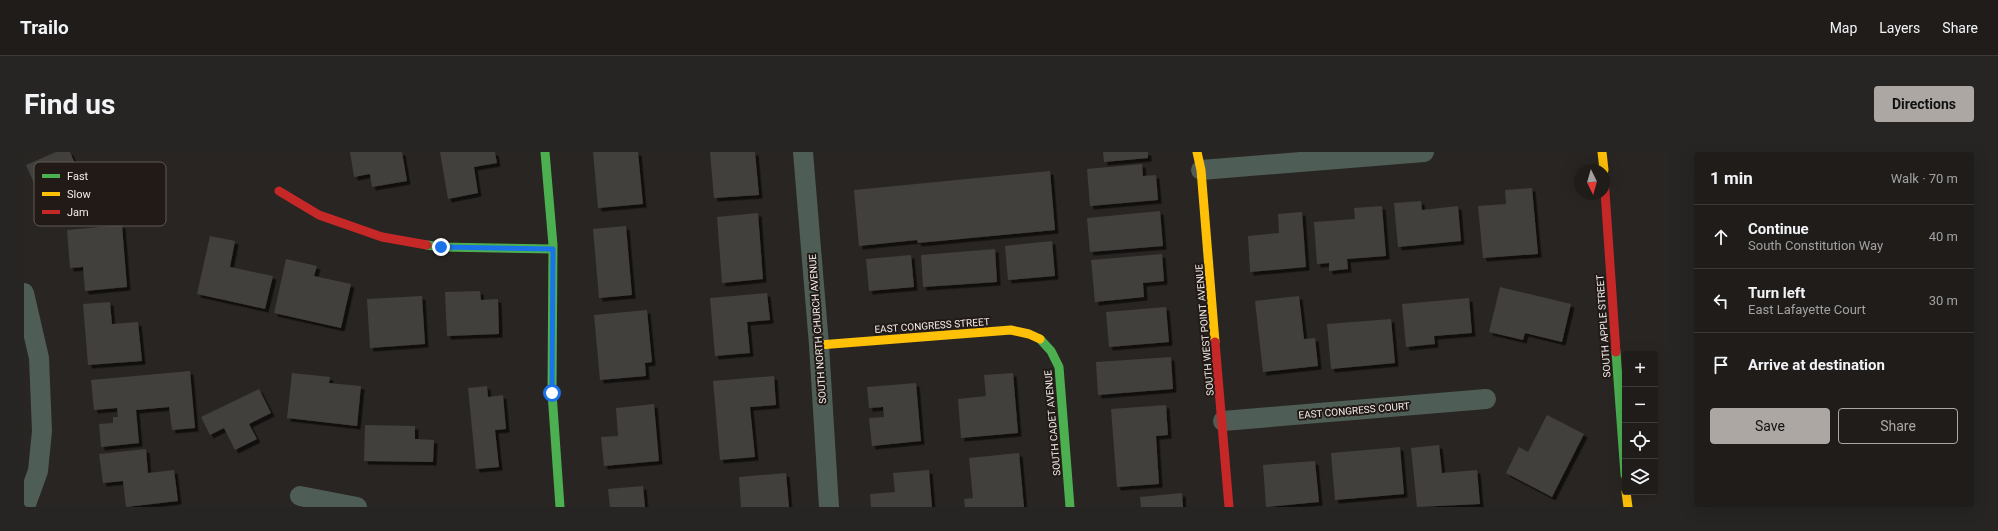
<!DOCTYPE html>
<html lang="en">
<head>
<meta charset="utf-8">
<style>
  :root { --surface:#1f1c1a; --page:#272523; --text:#f1f3f6; --muted:#a1a1a2; --line:#3c3a39; --accent:#aca7a3 }
  body { margin:0; font-family:Roboto,sans-serif; background:var(--page); color:var(--text) }
  .controls { position:absolute; right:12px; bottom:12px; display:grid; overflow:hidden; border-radius:4px; box-shadow:0 4px 16px #0002 }
  .controls button { width:36px; height:36px; display:grid; place-items:center; padding:0; border:0; border-bottom:1px solid var(--line); background:var(--surface); color:var(--text); font:20px sans-serif }
  .compass { position:absolute; left:1550px; top:12px; width:36px; height:36px; border-radius:50%; background:var(--surface); box-shadow:0 4px 16px #0002; rotate:175deg }
  .stop { position:absolute; width:12px; height:12px; margin:-9px; border:3px solid #1a73e8; border-radius:50%; background:#fff }
  .stop.end { background:#1a73e8; border-color:#fff; box-shadow:0 1px 4px #0008 }
  .list { margin:0; padding:0; list-style:none }
  h2 { display:flex; justify-content:space-between; align-items:center; height:52px; margin:0; padding:0 16px; font-size:17px }
  h2 small { font-size:13px; font-weight:400; color:var(--muted) }
  .list li { display:grid; grid-template-columns:26px 1fr auto; gap:12px; align-items:center; box-sizing:border-box; height:64px; padding:0 16px; border-top:1px solid var(--line) }
  .list b { display:block; font-size:15px; white-space:nowrap }
  .list p { margin:0; font-size:13px; white-space:nowrap; color:var(--muted) }
  .list em { font-size:13px; font-style:normal; color:var(--muted) }
  .actions { display:flex; gap:8px; padding:12px 16px }
  .actions a { flex:1; padding:9px 0; border:1px solid var(--accent); border-radius:4px; text-align:center; font-size:14px; color:var(--accent) }
  .actions .main { background:var(--accent); color:#111 }
  .icon { flex:none; width:22px; height:22px; fill:none; stroke:currentColor; stroke-width:2; stroke-linecap:round; stroke-linejoin:round }
  .map { position:relative; flex:none; width:1646px; height:355px; overflow:hidden; border-radius:4px }
  header { display:flex; align-items:center; gap:24px; box-sizing:border-box; height:56px; padding:0 20px; background:var(--surface); border-bottom:1px solid var(--line) }
  header strong { font-size:19px }
  nav { display:flex; gap:22px; margin-inline-start:auto; font-size:14px }
  .intro { display:flex; align-items:center; justify-content:space-between; box-sizing:border-box; height:96px; padding:0 24px }
  h1 { margin:0; font-size:28px }
  .button { padding:10px 18px; border-radius:4px; background:var(--accent); color:#111; font-size:14px; font-weight:700 }
  main { display:flex; gap:24px; padding:0 24px }
  aside { flex:1; background:var(--surface); border-radius:4px; box-shadow:0 4px 16px #0002 }
  .map>svg:first-child { display:block }
  .building { fill:#433f3d; filter:url(#shadow) }
  .lines { fill:none; stroke-linecap:round; stroke-linejoin:round }
  .street { stroke:#4e5d56; stroke-width:20 }
  .fast { stroke:#4caf50; stroke-width:9 }
  .slow { stroke:#ffc107; stroke-width:9 }
  .jam { stroke:#c62828; stroke-width:9 }
  .route { stroke:#1a73e8; stroke-width:5 }
  .labels { text-anchor:middle; stroke-width:4; stroke-linejoin:round; paint-order:stroke }
  .street-label { font-size:10px; fill:#f2ede9; stroke:#221a16 }
  .key { fill:#221a16; stroke:#605955; stroke-width:1 }
  .key-label { font-size:11px; fill:#f2ede9 }
</style>
</head>
<body>
<header>
<strong>Trailo</strong>
<nav><a>Map</a><a>Layers</a><a>Share</a></nav>
</header>
<div class="intro"><h1>Find us</h1><a class="button">Directions</a></div>
<main>
<div class="map">
<svg width="1646" height="355" viewBox="0 0 1646 355">
  <defs>
    <filter id="shadow"><feDropShadow dx="3.5" dy="3.5" stdDeviation="0" flood-color="#0009"/></filter>
  </defs>
  <rect width="100%" height="100%" fill="#292522"/>
  <path class="building" d="M32 0H46L55 21 65 17 77 44 33 63 24 42 16 45 2 13Z
    M326 0H378L383 29 348 35 346 22 330 25Z
    M416 0H471L473 11 450 15 454 41 424 47Z
    M569 0H614L619 52 574 56Z
    M686 0H731L735 43 690 46Z
    M1079 0H1124V6L1080 10Z
    M1118 12 1119 24 1132 23 1134 48 1066 54 1063 17Z
    M1026 19 1031 78 894 91 893 88 835 94 830 38Z
    M1508 36 1514 102 1459 106 1454 54 1482 52 1481 38Z
    M1397 49 1398 58 1434 54 1437 89 1374 95 1370 51Z
    M1358 54 1362 104 1323 107 1324 117 1305 119V111L1293 112 1290 70 1331 67 1330 56Z
    M1136 59 1139 94 1066 100 1063 66Z
    M1278 60 1282 115 1226 120 1224 84 1255 81 1254 62Z
    M734 61 739 127 698 131 693 65Z
    M98 73 103 135 61 139 59 115 46 116 43 78Z
    M602 74 608 143 575 146 569 77Z
    M186 84 211 89 206 115 249 124 241 157 173 142Z
    M1028 89 1031 124 984 128 981 94Z
    M971 97 973 130 899 135 897 103Z
    M1138 102 1140 129 1119 131 1120 145 1071 150 1067 108Z
    M887 103 890 135 845 139 842 107Z
    M262 107 293 114 290 124 327 132 317 176 250 161Z
    M1476 135 1547 152 1538 190 1501 181 1499 188 1465 180Z
    M456 139 457 148 474 147 475 182 423 184 421 140Z
    M743 141 746 168 723 170 726 201 691 204 686 146Z
    M398 144 401 192 346 196 343 147Z
    M1275 144 1280 187 1291 186 1294 214 1239 220 1231 149Z
    M1445 146 1448 181 1410 184 1411 192 1382 195 1378 152Z
    M86 150 88 172 114 170 118 209 64 213 59 152Z
    M1142 155 1145 190 1085 195 1082 160Z
    M623 158 628 210 621 211 622 224 576 228 570 163Z
    M1367 167 1371 211 1307 217 1303 172Z
    M1147 205 1149 237 1074 243 1072 210Z
    M166 219 171 276 148 278 145 255 112 258 115 291 77 295 75 272 89 271V265H94L93 256 70 258 67 228Z
    M268 221 306 225 305 231 337 234 333 274 263 266Z
    M989 221 994 281 937 286 934 247 962 244 960 223Z
    M750 224 752 253 726 255 731 305 696 308 689 229Z
    M892 231 897 289 848 294 845 266 860 265 859 255 845 256 843 235Z
    M463 234 464 245 479 243 482 277 471 278 475 315 452 317 444 236Z
    M235 237 247 261 225 272 233 287 211 298 200 276 186 283 177 265Z
    M630 252 635 309 580 314 577 285 594 284 592 256Z
    M1142 253 1144 283 1132 284 1135 332 1093 335 1087 257Z
    M1523 263 1560 282 1528 345 1482 321 1495 295 1504 300Z
    M341 273 391 274V287L410 288 409 310 340 309Z
    M1415 293 1418 321 1453 318 1456 352 1393 355 1387 296Z
    M1376 295 1380 342 1311 348 1307 301Z
    M122 297 124 321 150 318 154 349 102 355 99 329 79 331 75 302Z
    M995 301 1000 355H941L940 347 949 346 945 306Z
    M1291 309 1295 350 1242 355 1239 313Z
    M905 318 908 355H847L846 342 871 340 869 321Z
    M762 321 765 355H717L715 325Z
    M619 334 621 355H586L584 337Z
    M1158 341 1159 355H1117L1116 345Z"/>
  <g class="lines">
    <path class="street" d="M779 0 795 193 805 355
      M1177 18 1400 0
      M0 141 15 206 18 279 14 319 1 355
      M1199 269 1462 247
      M276 344 333 355"/>
    <path class="fast" d="M521 0 529 93 528 241 536 355
      M403 93 417 95 529 97
      M1016 187 1027 199 1035 215 1046 355
      M1592 200 1601 323"/>
    <path class="slow" d="M1173 0 1177 18 1191 190
      M1578 0 1580 18
      M795 193 987 178 1005 182 1016 187
      M1602 340 1604 355"/>
    <path class="jam" d="M1580 25 1592 200
      M255 39 295 63 358 85 403 93
      M1191 190 1205 355"/>
  </g>
  <g class="lines">
    <path class="route" d="M417 95 529 97 528 241"/>
  </g>
  <g class="labels">
    <g class="street-label">
      <text transform="translate(908 173) rotate(-4)" y="4">EAST CONGRESS STREET</text>
      <text transform="translate(1579 174) rotate(-94)" y="4">SOUTH APPLE STREET</text>
      <text transform="translate(793 177) rotate(-94)" y="4">SOUTH NORTH CHURCH AVENUE</text>
      <text transform="translate(1180 178) rotate(-95)" y="4">SOUTH WEST POINT AVENUE</text>
      <text transform="translate(1330 258) rotate(-5)" y="4">EAST CONGRESS COURT</text>
      <text transform="translate(1028 271) rotate(-95)" y="4">SOUTH CADET AVENUE</text>
    </g>
  </g>
  <rect x="10" y="10" width="132" height="64" rx="6" class="key"/>
  <rect x="18" y="22" width="18" height="4" fill="#4caf50"/>
  <rect x="18" y="40" width="18" height="4" fill="#ffc107"/>
  <rect x="18" y="58" width="18" height="4" fill="#c62828"/>
  <g class="key-label">
    <text x="43" y="28">Fast</text>
    <text x="43" y="46">Slow</text>
    <text x="43" y="64">Jam</text>
  </g>
</svg>
<div class="controls">
<button>+</button>
<button>−</button>
<button><svg class="icon" aria-label="locate" viewBox="0 0 24 24"><circle cx="12" cy="12" r="6"/><path d="M12 2v4M12 18v4M2 12h4M18 12h4"/></svg></button>
<button><svg class="icon" aria-label="layers" viewBox="0 0 24 24"><path d="M12 4l9 5-9 5-9-5zM3 14l9 5 9-5"/></svg></button>
</div>
<svg class="compass" viewBox="-18 -18 36 36"><path d="M0-13l5 13h-10z" fill="#e53935"/><path d="M0 13l5-13h-10z" fill="#a1a1a2"/></svg>
<div class="stop" style="left:528px;top:241px"></div>
<div class="stop end" style="left:417px;top:95px"></div>
</div>
<aside>
<h2>1 min<small>Walk · 70 m</small></h2>
<ul class="list">
<li><svg class="icon" aria-label="ahead" viewBox="0 0 24 24"><path d="M12 20V5M6 11l6-6 6 6"/></svg><div><b>Continue</b><p>South Constitution Way</p></div><em>40 m</em></li>
<li><svg class="icon" aria-label="left" viewBox="0 0 24 24"><path d="M17 20v-9H6M10 6l-5 5 5 5"/></svg><div><b>Turn left</b><p>East Lafayette Court</p></div><em>30 m</em></li>
<li><svg class="icon" aria-label="arrive" viewBox="0 0 24 24"><path d="M6 21V4h12l-3 4 3 4H6"/></svg><div><b>Arrive at destination</b></div></li>
</ul>
<div class="actions"><a class="main">Save</a><a>Share</a></div>
</aside>
</main>
</body>
</html>
